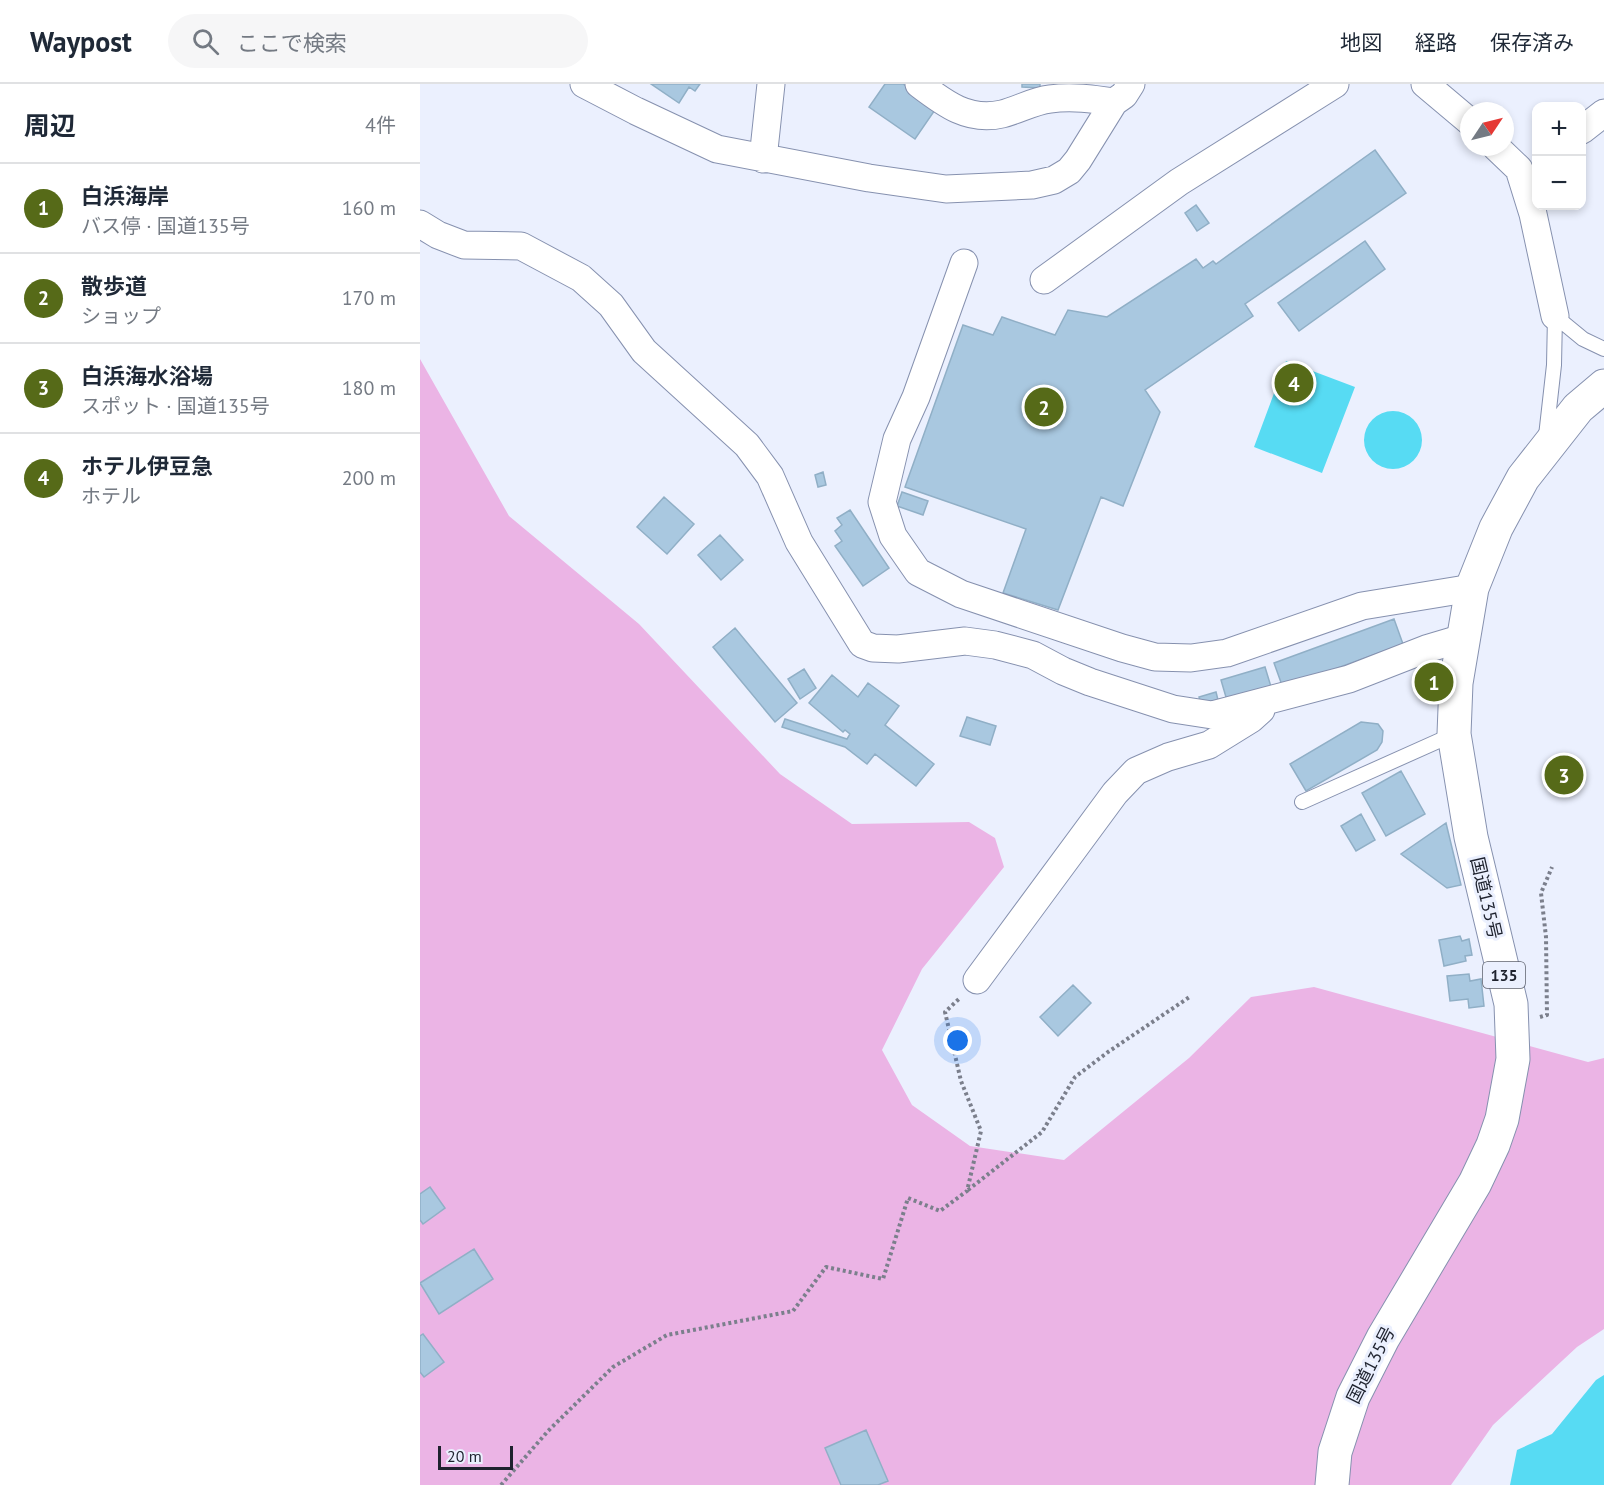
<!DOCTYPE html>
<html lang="ja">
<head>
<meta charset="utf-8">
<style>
  :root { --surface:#fff; --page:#f6f6f7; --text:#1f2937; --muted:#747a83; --line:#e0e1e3; --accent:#566a18 }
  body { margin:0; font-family:"PT Sans","Noto Sans JP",sans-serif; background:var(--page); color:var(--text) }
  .controls { position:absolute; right:18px; top:18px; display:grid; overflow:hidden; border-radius:12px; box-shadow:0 3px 9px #0003 }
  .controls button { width:54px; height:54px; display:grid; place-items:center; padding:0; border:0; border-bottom:2px solid var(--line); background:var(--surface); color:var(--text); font:30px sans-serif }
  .compass { position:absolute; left:1040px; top:18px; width:54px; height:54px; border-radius:50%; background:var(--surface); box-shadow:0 3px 9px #0003; rotate:55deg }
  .scale { position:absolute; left:18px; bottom:15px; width:75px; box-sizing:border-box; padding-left:6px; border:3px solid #1e222e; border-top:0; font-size:16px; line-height:21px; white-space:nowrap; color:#1e222e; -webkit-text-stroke:4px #ebf0fe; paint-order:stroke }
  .you { position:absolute; left:538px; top:957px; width:21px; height:21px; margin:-15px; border:4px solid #fff; border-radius:50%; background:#1a73e8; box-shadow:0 0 0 9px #1a73e833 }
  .badge { display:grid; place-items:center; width:39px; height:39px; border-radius:50%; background:var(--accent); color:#fff; font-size:20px; font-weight:700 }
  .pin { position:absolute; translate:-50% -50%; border:3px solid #fff; box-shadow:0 2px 6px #0006 }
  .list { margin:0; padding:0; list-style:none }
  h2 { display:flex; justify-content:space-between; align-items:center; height:78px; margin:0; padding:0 24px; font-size:26px }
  h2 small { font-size:20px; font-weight:400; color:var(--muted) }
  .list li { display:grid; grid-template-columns:39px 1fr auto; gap:18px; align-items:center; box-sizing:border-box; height:90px; padding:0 24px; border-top:2px solid var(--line) }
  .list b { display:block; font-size:22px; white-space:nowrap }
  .list p { margin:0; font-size:20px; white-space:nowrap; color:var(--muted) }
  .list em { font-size:20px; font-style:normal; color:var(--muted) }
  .icon { flex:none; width:33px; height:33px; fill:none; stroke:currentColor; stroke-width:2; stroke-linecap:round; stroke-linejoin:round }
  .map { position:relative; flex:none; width:1184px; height:1401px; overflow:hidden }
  header { display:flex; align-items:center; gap:36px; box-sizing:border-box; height:84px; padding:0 30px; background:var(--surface); border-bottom:2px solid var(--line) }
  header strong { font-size:28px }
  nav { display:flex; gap:33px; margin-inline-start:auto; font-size:21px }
  .search { width:420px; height:54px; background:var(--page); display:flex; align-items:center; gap:15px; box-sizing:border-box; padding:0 21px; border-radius:33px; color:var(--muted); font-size:22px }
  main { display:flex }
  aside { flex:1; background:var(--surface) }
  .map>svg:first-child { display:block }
  .green { fill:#ebb4e5 }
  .water { fill:#57dbf3 }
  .building { fill:#a9c8e0; stroke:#90afc6; stroke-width:1.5 }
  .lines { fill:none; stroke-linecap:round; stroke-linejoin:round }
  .lane-casing { stroke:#8691af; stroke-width:16 }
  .street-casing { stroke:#8691af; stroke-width:29 }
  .highway-casing { stroke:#8691af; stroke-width:35 }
  .path { stroke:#7b7f8c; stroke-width:4; stroke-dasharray:3 3; stroke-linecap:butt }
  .lane { stroke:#fff; stroke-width:14 }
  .street { stroke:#fff; stroke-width:27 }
  .highway { stroke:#fff; stroke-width:33 }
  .labels { text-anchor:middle; stroke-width:6; stroke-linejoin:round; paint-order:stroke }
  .shield { fill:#ebf0fe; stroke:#5c606c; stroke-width:1.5 }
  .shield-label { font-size:16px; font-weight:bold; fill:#1e222e }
  .street-label { font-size:18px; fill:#1e222e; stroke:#ebf0fe }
</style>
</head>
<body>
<header>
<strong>Waypost</strong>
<div class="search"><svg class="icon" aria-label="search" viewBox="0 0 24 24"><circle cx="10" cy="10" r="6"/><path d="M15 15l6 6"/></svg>ここで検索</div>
<nav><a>地図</a><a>経路</a><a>保存済み</a></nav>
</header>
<main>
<aside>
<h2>周辺<small>4件</small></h2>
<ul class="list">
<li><span class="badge">1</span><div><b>白浜海岸</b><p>バス停 · 国道135号</p></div><em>160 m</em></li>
<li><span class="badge">2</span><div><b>散歩道</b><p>ショップ</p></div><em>170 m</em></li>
<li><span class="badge">3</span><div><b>白浜海水浴場</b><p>スポット · 国道135号</p></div><em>180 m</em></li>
<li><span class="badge">4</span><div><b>ホテル伊豆急</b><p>ホテル</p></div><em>200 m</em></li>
</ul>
</aside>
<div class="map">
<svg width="1184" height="1401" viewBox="0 0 1184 1401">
  <rect width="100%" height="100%" fill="#ebf0fe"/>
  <path class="green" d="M0 275 89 432 219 540 360 690 432 740 549 738 575 754 584 783 502 885 462 966 492 1021 550 1062 644 1076 769 974 831 913 894 903 1168 978 1184 974V1245L1157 1263 1073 1341 1031 1401H0Z"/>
  <path class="water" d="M866 277 935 303 902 389 834 363Z
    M944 356a29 29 0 1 1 58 0a29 29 0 1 1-58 0Z
    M1184 1291V1401H1090L1097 1366 1132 1350 1176 1296Z"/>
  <path class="building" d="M231 0H280L275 7 269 3 259 19Z
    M465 0H483L517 23 495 55 449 23Z
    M602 0H620V4L602 3Z
    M955 66 986 109 825 220 833 232 725 306 740 328 703 422 681 413 638 526 583 509 606 445 485 403 543 241 573 251 582 233 635 251 648 226 687 233 776 175 783 184 793 177 796 180Z
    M776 121 789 139 777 147 765 129Z
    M945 157 965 185 879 247 858 219Z
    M403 388 406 401 398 403 395 391Z
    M482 408 508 417 503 431 477 422Z
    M244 413 274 440 247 470 217 443Z
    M430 426 469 484 443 502 415 462 422 457 415 447 422 441 417 434Z
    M300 451 323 476 301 496 278 471Z
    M974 535 983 560 863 604 854 579Z
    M315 544 377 619 355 638 293 563Z
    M845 583 852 606 808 620 801 596Z
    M384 585 396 604 380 615 368 595Z
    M412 591 438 613 448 599 479 622 465 641 514 680 496 702 455 670 447 680 425 663 362 643 365 635 427 655 430 650 425 646 423 648 389 619Z
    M796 608 799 620 782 624 779 613Z
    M547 633 576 642 570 661 540 652Z
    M941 638 958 640 963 647 962 658 957 666 886 707 870 680Z
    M981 687 1005 730 966 752 942 709Z
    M941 730 955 756 936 767 921 742Z
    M1026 739 1041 801 1027 804 981 770Z
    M1040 852 1042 857 1049 855 1052 871 1045 872 1046 877 1024 882 1019 856Z
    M1049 890 1050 897 1061 895 1064 922 1049 924 1048 915 1030 917 1027 892Z
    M653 901 671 919 638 952 620 933Z
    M10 1103 25 1124 3 1140 0 1136V1110Z
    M54 1165 73 1195 19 1230 0 1199Z
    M3 1250 24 1278 4 1293 0 1288V1252Z
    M446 1346 468 1397 458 1401H421L405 1364Z"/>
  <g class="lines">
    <g class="lane-casing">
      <path id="lane" d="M1135 232 1163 255 1184 265
        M1126 352 1134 281 1135 232
        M882 718 1034 650"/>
    </g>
    <g class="street-casing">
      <path id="street" d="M164 0 216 27 297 65 449 94 526 105 612 101 634 96 649 87 658 76 694 18 704 11 711 0
        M499 0C524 19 548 38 582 30 598 26 613 17 630 15 652 12 673 15 694 18
        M1005 0 1049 37
        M1162 46 1184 29
        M1076 63 1099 85 1113 130 1135 232
        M343 75 351 0
        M0 140 18 151 44 161 101 162 161 194 191 221 224 267 327 361 350 392 379 458 442 560 453 564 478 565 545 557 575 561 613 571 643 587 670 598 753 625 792 631 929 595 1006 565 1043 554
        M544 179 496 313 477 355 462 418 473 452 498 488 541 510 702 564 735 573 771 574 807 569 942 522 1052 504
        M624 196 759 98 915 0
        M557 896 695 709 716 687 748 673 789 661 831 635 841 626"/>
    </g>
    <g class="highway-casing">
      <path id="highway" d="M912 1401 915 1368 933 1313 963 1254 1055 1099 1073 1061 1082 1035 1093 975 1091 920 1051 753 1034 650 1036 599 1052 504 1076 444 1103 394 1158 324 1184 302"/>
    </g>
    <path class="path" d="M1120 933 1127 931 1126 853 1121 809 1132 783
      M548 1106 622 1048 655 993 688 968 771 912
      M81 1401 128 1347 193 1283 247 1251 373 1227 406 1183 463 1195 488 1114 520 1127 547 1107 561 1047 541 997 525 928 540 914"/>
    <use href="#lane" class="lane"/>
    <use href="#street" class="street"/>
    <use href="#highway" class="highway"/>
  </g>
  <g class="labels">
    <rect class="shield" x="1063" y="878" width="42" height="26" rx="4.5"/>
    <g class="shield-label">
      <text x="1084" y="897">135</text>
    </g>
    <g class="street-label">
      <text transform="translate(1066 814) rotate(77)" y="6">国道135号</text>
      <text transform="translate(951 1281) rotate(-63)" y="6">国道135号</text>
    </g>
  </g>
</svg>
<div class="controls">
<button>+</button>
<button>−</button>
</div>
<svg class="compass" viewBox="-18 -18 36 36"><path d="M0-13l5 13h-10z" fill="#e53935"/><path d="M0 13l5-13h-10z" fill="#747a83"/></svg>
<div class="scale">20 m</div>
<div class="you"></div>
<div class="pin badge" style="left:1014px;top:598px">1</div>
<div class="pin badge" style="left:624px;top:323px">2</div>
<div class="pin badge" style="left:1144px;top:691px">3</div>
<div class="pin badge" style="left:874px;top:299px">4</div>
</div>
</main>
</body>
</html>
